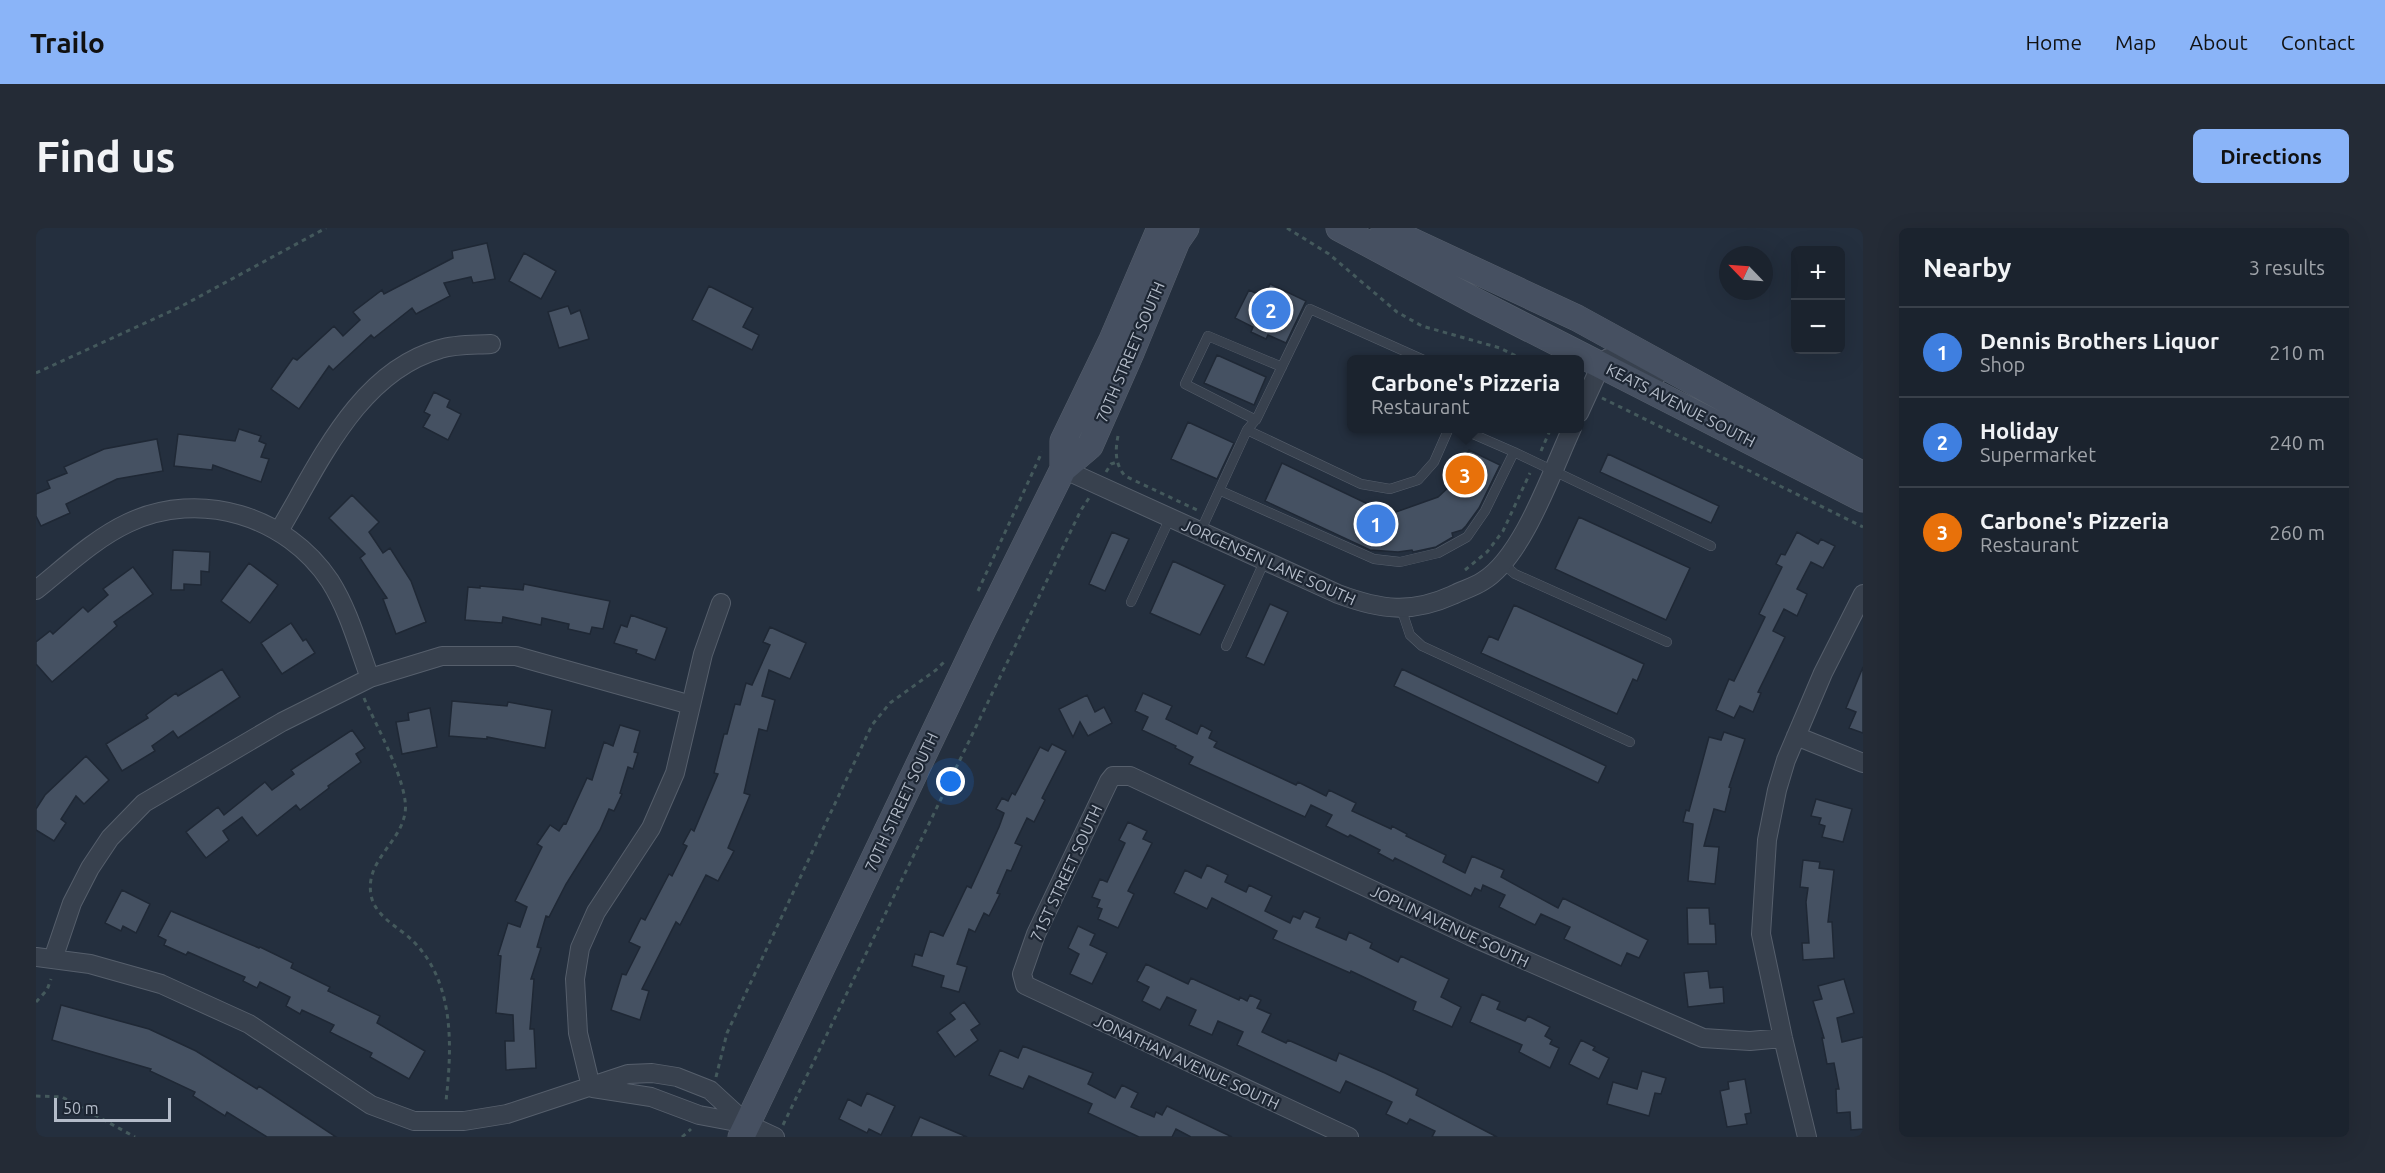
<!DOCTYPE html>
<html lang="en">
<head>
<meta charset="utf-8">
<style>
  :root { --surface:#1b232e; --page:#242b36; --text:#f1f3f6; --muted:#a0a4aa; --line:#39404a; --accent:#8ab4f8 }
  body { margin:0; font-family:Ubuntu,sans-serif; background:var(--page); color:var(--text) }
  .controls { position:absolute; right:18px; top:18px; display:grid; overflow:hidden; border-radius:9px; box-shadow:0 6px 24px #0002 }
  .controls button { width:54px; height:54px; display:grid; place-items:center; padding:0; border:0; border-bottom:2px solid var(--line); background:var(--surface); color:var(--text); font:30px sans-serif }
  .compass { position:absolute; left:1683px; top:18px; width:54px; height:54px; border-radius:50%; background:var(--surface); box-shadow:0 6px 24px #0002; rotate:295deg }
  .scale { position:absolute; left:18px; bottom:15px; width:117px; box-sizing:border-box; padding-left:6px; border:3px solid #b4bcc9; border-top:0; font-size:16px; line-height:21px; white-space:nowrap; color:#b4bcc9; -webkit-text-stroke:4px #1d2633; paint-order:stroke }
  .you { position:absolute; left:915px; top:554px; width:21px; height:21px; margin:-15px; border:4px solid #fff; border-radius:50%; background:#1a73e8; box-shadow:0 0 0 9px #1a73e833 }
  .badge { display:grid; place-items:center; width:39px; height:39px; border-radius:50%; background:var(--accent); color:#fff; font-size:20px; font-weight:700 }
  .pin { position:absolute; translate:-50% -50%; border:3px solid #fff; box-shadow:0 2px 6px #0006 }
  .popup { position:absolute; left:1311px; top:127px; width:237px; height:78px; box-sizing:border-box; display:grid; place-content:center; border-radius:9px; background:var(--surface); filter:drop-shadow(0 2px 4px #0005); font-size:20px; white-space:nowrap; color:var(--muted) }
  .popup b { font-size:22px; color:var(--text) }
  .popup::after { content:''; position:absolute; left:50%; top:100%; margin-left:-12px; border:12px solid transparent; border-top-color:var(--surface) }
  .list { margin:0; padding:0; list-style:none }
  h2 { display:flex; justify-content:space-between; align-items:center; height:78px; margin:0; padding:0 24px; font-size:26px }
  h2 small { font-size:20px; font-weight:400; color:var(--muted) }
  .list li { display:grid; grid-template-columns:39px 1fr auto; gap:18px; align-items:center; box-sizing:border-box; height:90px; padding:0 24px; border-top:2px solid var(--line) }
  .list b { display:block; font-size:22px; white-space:nowrap }
  .list p { margin:0; font-size:20px; white-space:nowrap; color:var(--muted) }
  .list em { font-size:20px; font-style:normal; color:var(--muted) }
  .map { position:relative; flex:none; width:1827px; height:909px; overflow:hidden; border-radius:9px }
  header { display:flex; align-items:center; gap:36px; box-sizing:border-box; height:84px; padding:0 30px; background:var(--accent); color:#111 }
  header strong { font-size:28px }
  nav { display:flex; gap:33px; margin-inline-start:auto; font-size:21px }
  .intro { display:flex; align-items:center; justify-content:space-between; box-sizing:border-box; height:144px; padding:0 36px }
  h1 { margin:0; font-size:42px }
  .button { padding:15px 27px; border-radius:9px; background:var(--accent); color:#111; font-size:21px; font-weight:700 }
  main { display:flex; gap:36px; padding:0 36px }
  aside { flex:1; background:var(--surface); border-radius:9px; box-shadow:0 6px 24px #0002 }
  .map>svg:first-child { display:block }
  .building { fill:#455162; stroke:#1f2835; stroke-width:1.5 }
  .lines { fill:none; stroke-linecap:round; stroke-linejoin:round }
  .lane-casing { stroke:#565f6c; stroke-width:10 }
  .street-casing { stroke:#565f6c; stroke-width:20 }
  .secondary-casing { stroke:#565f6c; stroke-width:27 }
  .path { stroke:#44595c; stroke-width:3; stroke-dasharray:4.5 4.5; stroke-linecap:butt }
  .lane { stroke:#38414e; stroke-width:9 }
  .street { stroke:#38414e; stroke-width:18 }
  .secondary { stroke:#465061; stroke-width:26 }
  .labels { text-anchor:middle; stroke-width:4.5; stroke-linejoin:round; paint-order:stroke }
  .street-label { font-size:16px; fill:#b4bcc9; stroke:#1d2633 }
</style>
</head>
<body>
<header>
<strong>Trailo</strong>
<nav><a>Home</a><a>Map</a><a>About</a><a>Contact</a></nav>
</header>
<div class="intro"><h1>Find us</h1><a class="button">Directions</a></div>
<main>
<div class="map">
<svg width="1827" height="909" viewBox="0 0 1827 909">
  <rect width="100%" height="100%" fill="#242f3e"/>
  <path class="building" d="M451 15 459 51 437 55 435 49 408 55 414 68 380 86 376 80 338 110 335 107 297 142 293 138 263 181 235 161 257 130 261 132 298 98 307 108 324 92 317 84 346 62 348 66 417 30 416 23Z
    M488 25 520 43 505 71 473 53Z
    M1234 56 1270 73 1250 115 1232 107 1230 111 1215 104 1217 99 1199 90 1213 62 1228 69Z
    M673 58 717 80 707 99 723 107 716 122 656 92Z
    M532 78 535 86 544 82 553 111 523 120 512 84Z
    M1181 127 1230 149 1218 177 1168 155Z
    M398 164 414 172 411 179 425 186 412 212 387 199 394 187 388 184Z
    M1152 194 1198 215 1181 251 1135 231Z
    M203 201 225 208 223 213 230 216 225 229 233 231 225 254 177 237 176 242 138 238 142 206 199 213Z
    M121 211 127 243 81 251 30 276 34 285 5 298 0 288V266L14 260 11 253 31 245 28 239 68 221Z
    M1433 222 1464 237 1443 280 1430 298 1426 302 1416 305 1417 309 1400 319 1377 324 1376 322 1362 324 1334 322 1229 273 1246 235 1336 278 1360 284 1402 269 1417 255Z
    M1572 226 1683 278 1675 295 1564 244Z
    M316 267 343 294 333 304 347 325 354 320 375 353 390 394 360 406 347 371 351 370 324 330 329 326 293 290Z
    M1543 289 1654 340 1630 392 1519 341Z
    M1076 304 1093 311 1069 363 1053 356Z
    M1761 304 1782 316 1785 311 1799 318 1787 340 1775 334 1761 361 1771 366 1761 388 1748 381 1737 403 1749 409 1722 464 1725 465 1717 484 1704 478 1698 490 1680 482 1693 451 1698 453 1729 389 1723 386 1746 339 1740 336 1745 326 1749 327Z
    M137 322 174 324 173 344 165 343V357L148 356V362H135Z
    M1137 333 1189 357 1164 407 1114 385Z
    M213 335 242 357 214 395 185 373Z
    M97 339 117 366 78 394 81 398 16 454 0 436V414L14 403 17 406 47 379 52 384 72 367 67 361Z
    M488 356 574 373 567 401 556 399 554 406 532 401 533 396 506 390 505 397 467 389 466 395 429 392 432 359 444 360V358L487 362Z
    M1234 376 1252 384 1228 437 1210 429Z
    M1478 377 1608 436 1601 453 1597 451 1581 486 1445 425 1453 408 1462 412Z
    M595 387 631 400 619 432 600 425 601 422 578 415 585 397 591 399Z
    M255 395 267 413 270 411 279 425 246 446 225 415Z
    M734 399 770 415 754 451 733 442 726 468 739 472 731 503 723 501 708 565 714 567 692 620 698 623 682 653 670 647 644 697 640 694 606 761 613 763 604 792 575 782 586 746 590 747 604 719 593 714 605 690 609 692 633 646 636 648 651 618 647 616 655 601 658 603 682 546 678 545 688 506H691L699 476 704 477 710 455 716 457 734 417 727 414Z
    M1827 439V505L1813 500 1820 484 1810 480Z
    M186 441 204 469 142 510 137 503 116 518 119 523 86 543 70 516 112 490 110 487 140 465 142 468Z
    M1366 441 1570 538 1562 555 1358 458Z
    M1107 465 1136 478 1130 491 1161 506 1165 497 1176 503 1173 510 1181 514 1178 519 1260 557 1262 554 1290 568 1293 562 1320 575 1316 583 1355 601 1356 598 1371 606 1370 608 1410 627 1407 634 1429 645 1436 628 1468 642 1465 649 1522 680 1527 670 1612 712 1603 730 1591 725 1585 738 1528 711 1534 699 1505 686 1499 697 1463 679 1469 667 1447 657 1445 663 1439 660 1435 668 1359 630 1357 633 1342 625 1344 622 1314 607 1312 609 1290 598 1296 587 1275 577 1269 589 1153 536 1157 529 1139 520 1140 518 1106 502 1112 489 1099 483Z
    M1051 467 1059 484 1068 479 1076 495 1052 508 1044 494 1037 509 1023 481Z
    M416 473 471 478 472 474 516 482 509 520 451 509V511L413 508Z
    M394 480 401 519 366 526 360 494 373 492 372 485Z
    M584 497 604 503 598 524 602 525 597 541 592 539 584 565 586 566 578 583 573 581 564 602 530 656 513 689 510 688 501 719 505 720 495 751H498L494 801H498L500 840 470 842 469 813H478L477 787 460 785 465 728 462 727 472 695 484 699 491 679 479 673 506 619 501 616 514 597 523 603 528 595 530 596 551 550 556 552 568 514 577 518Z
    M316 502 329 520 320 526 325 534 292 558 293 560 264 582 260 577 221 608 206 589 187 603 193 612 170 630 150 604 182 579 188 587 229 554 236 562 258 546 255 542Z
    M1688 504 1709 511 1693 559 1695 560 1689 584 1678 581 1668 618 1683 619 1679 656 1652 653 1657 596 1647 594 1650 582 1653 583 1673 509 1685 512Z
    M1016 516 1030 523 1006 570 1009 572 998 594 991 590 979 615 986 618 975 643 971 642 961 665 964 666 953 688 948 685 939 704 933 701 921 736 931 739 923 764 905 759 908 748 876 738 879 726 886 728 894 703 907 708 931 658 935 660 963 599 968 585 960 581 966 570 972 573 976 565 979 567 1004 519 1012 523Z
    M50 528 73 552 48 576 40 568 25 591 30 595 18 613 0 602V581L9 567Z
    M1780 571 1816 581 1807 614 1786 609 1789 598 1783 596 1785 590 1775 588Z
    M1092 594 1111 603 1107 611 1116 615 1092 663 1098 666 1082 700 1062 691 1066 681 1061 679 1064 672 1056 669 1064 651 1071 654 1089 615 1083 612Z
    M1767 632 1784 634 1783 640 1798 642 1792 694H1796L1798 730 1767 732 1766 715H1773L1770 674 1772 660 1764 659Z
    M1171 637 1192 647 1189 654 1210 664 1213 657 1236 668 1229 683 1254 695 1257 688 1264 691 1268 683 1284 690 1280 699 1310 712 1313 704 1336 715 1334 720 1362 734 1365 728 1413 751 1405 769 1425 779 1416 799 1377 782 1380 774 1315 743 1314 745 1237 711 1241 703 1176 670 1171 681 1138 665 1149 642 1165 650Z
    M86 662 114 676 100 705 87 698 85 703 69 695Z
    M1651 680H1673L1674 696H1679L1680 716H1652Z
    M135 683 223 720 224 719 257 735 255 740 294 759 292 763 344 788 341 795 389 823 373 851 334 829 336 825 294 804 298 797 266 782 264 786 250 778 254 769 224 754 221 760 207 753 209 749 152 724 150 727 128 717 130 712 122 708Z
    M1042 698 1059 706 1054 717 1071 725 1056 756 1034 746 1043 726 1032 720Z
    M1110 736 1152 756 1155 750 1203 772 1204 769 1211 773 1214 767 1225 772 1221 780 1235 786 1226 804 1250 815 1252 812 1300 833 1303 825 1349 845 1382 861 1380 867 1461 909H1396L1399 903 1374 891 1371 896 1350 886 1356 874 1334 864 1310 853 1304 865 1201 817 1207 804 1182 793 1176 807 1153 797 1160 782 1131 769 1124 782 1106 773 1113 759 1101 753Z
    M1672 743 1674 760 1687 759 1688 775 1652 779 1648 745Z
    M1808 751 1818 785 1801 790 1806 814 1827 809V901L1815 902 1814 884 1801 885 1800 861H1803L1798 835 1791 836 1786 810H1788L1777 773 1786 771 1782 758Z
    M1446 766 1464 774 1461 781 1489 793 1492 788 1514 799 1509 808 1516 812 1514 816 1523 820 1514 840 1483 824 1486 817 1434 794Z
    M928 774 944 796 935 802 942 812 919 829 901 804 919 791 914 785Z
    M25 777 113 801 160 823 221 861 223 858 300 909H231L191 884 189 888 157 868 159 864 114 843 115 841 16 812Z
    M1545 812 1559 819 1557 822 1573 830 1563 851 1533 836Z
    M987 818 1057 845 1052 856 1079 870 1086 857 1102 865 1095 879 1118 889 1120 884 1126 887 1131 878 1196 909H1155L1140 901 1136 909H1103L1052 885 1056 876 993 848 987 861 953 847 964 822 982 830Z
    M1606 843 1630 850 1625 866 1619 865 1613 888 1571 876 1577 854 1601 861Z
    M1709 851 1715 885 1709 886 1711 896 1691 899 1684 863 1693 861 1692 854Z
    M831 865 859 878 845 907 833 901 831 905 803 891 812 871 825 878Z
    M884 889 931 909H875Z"/>
  <g class="lines">
    <g class="lane-casing">
      <path id="lane" d="M1220 192 1149 156 1172 108 1246 139
        M1423 200 1478 224 1675 318
        M1211 202 1221 190 1274 81 1388 132
        M1185 263 1338 331 1364 334 1402 325 1431 309 1449 283 1478 224
        M1165 302 1211 202 1325 256 1354 261 1382 252 1398 234 1413 200
        M1466 335 1479 346 1631 414
        M1095 374 1134 290
        M1365 380 1374 407 1386 418 1594 514
        M1190 418 1229 332"/>
    </g>
    <g class="street-casing">
      <path id="street" d="M1543 185 1565 137 1572 130H1584L1621 147
        M1027 241 1302 366C1345 382 1375 386 1417 367 1427 362 1438 359 1447 353 1487 329 1516 243 1536 200
        M243 303C283 236 322 144 404 121 420 116 438 117 455 116
        M0 362C29 339 58 311 92 295 164 261 251 288 294 353 313 383 322 418 334 450
        M1760 508 1827 535
        M0 729 54 736 125 756 213 796 335 877 378 893H428L471 886 592 846 616 845 641 849 674 862 711 896
        M17 731 36 675 54 640 74 610 108 575 246 494 334 450 406 428H480L655 477
        M555 859 542 805 539 751 544 720 560 684 615 600 639 545 667 426 685 375
        M557 860 615 869 663 887 711 896 739 909
        M1313 909 989 757 986 746 1000 706 1073 553 1077 548H1094L1434 708 1667 810 1714 813 1747 810
        M1771 909 1747 810 1725 706 1731 612 1741 562 1750 532 1787 445 1827 366"/>
    </g>
    <g class="secondary-casing">
      <path id="secondary" d="M1303 0 1443 75 1827 271
        M1348 0 1541 90 1827 247
        M1027 241V213L1075 114 1124 0
        M705 909 947 402 1027 241 1054 218 1095 125 1141 13 1150 0"/>
    </g>
    <path class="path" d="M1251 0 1293 26 1361 84 1386 98 1464 120 1488 132
      M0 145 144 79 290 0
      M1566 170 1827 299
      M1082 208C1079 223 1079 236 1089 248L1161 282
      M1505 223 1515 200
      M1070 244 1075 236 1081 234
      M1429 342 1451 324 1467 303 1494 245
      M942 363 1006 224
      M328 470C339 495 374 558 369 585 364 616 329 632 335 667 339 689 363 699 377 713 419 755 416 819 410 873
      M0 774 11 762 15 751
      M680 849 691 805 698 790 836 497 854 475 900 442 908 434
      M0 868 26 869 99 909
      M747 897 1045 282 1053 270
      M646 909 655 901"/>
    <use href="#lane" class="lane"/>
    <use href="#street" class="street"/>
    <use href="#secondary" class="secondary"/>
  </g>
  <g class="labels">
    <g class="street-label">
      <text transform="translate(1094 124) rotate(-67)" y="6">70TH STREET SOUTH</text>
      <text transform="translate(1645 177) rotate(27)" y="6">KEATS AVENUE SOUTH</text>
      <text transform="translate(1233 334) rotate(24)" y="6">JORGENSEN LANE SOUTH</text>
      <text transform="translate(865 574) rotate(-65)" y="6">70TH STREET SOUTH</text>
      <text transform="translate(1030 645) rotate(-65)" y="6">71ST STREET SOUTH</text>
      <text transform="translate(1414 698) rotate(25)" y="6">JOPLIN AVENUE SOUTH</text>
      <text transform="translate(1151 834) rotate(25)" y="6">JONATHAN AVENUE SOUTH</text>
    </g>
  </g>
</svg>
<div class="controls">
<button>+</button>
<button>−</button>
</div>
<svg class="compass" viewBox="-18 -18 36 36"><path d="M0-13l5 13h-10z" fill="#e53935"/><path d="M0 13l5-13h-10z" fill="#a0a4aa"/></svg>
<div class="scale">50 m</div>
<div class="you"></div>
<div class="pin badge" style="left:1340px;top:296px;background:#3f7fe0">1</div>
<div class="pin badge" style="left:1235px;top:82px;background:#3f7fe0">2</div>
<div class="pin badge" style="left:1429px;top:247px;background:#e8710a">3</div>
<div class="popup"><b>Carbone's Pizzeria</b>Restaurant</div>
</div>
<aside>
<h2>Nearby<small>3 results</small></h2>
<ul class="list">
<li><span class="badge" style="background:#3f7fe0">1</span><div><b>Dennis Brothers Liquor</b><p>Shop</p></div><em>210 m</em></li>
<li><span class="badge" style="background:#3f7fe0">2</span><div><b>Holiday</b><p>Supermarket</p></div><em>240 m</em></li>
<li><span class="badge" style="background:#e8710a">3</span><div><b>Carbone's Pizzeria</b><p>Restaurant</p></div><em>260 m</em></li>
</ul>
</aside>
</main>
</body>
</html>
